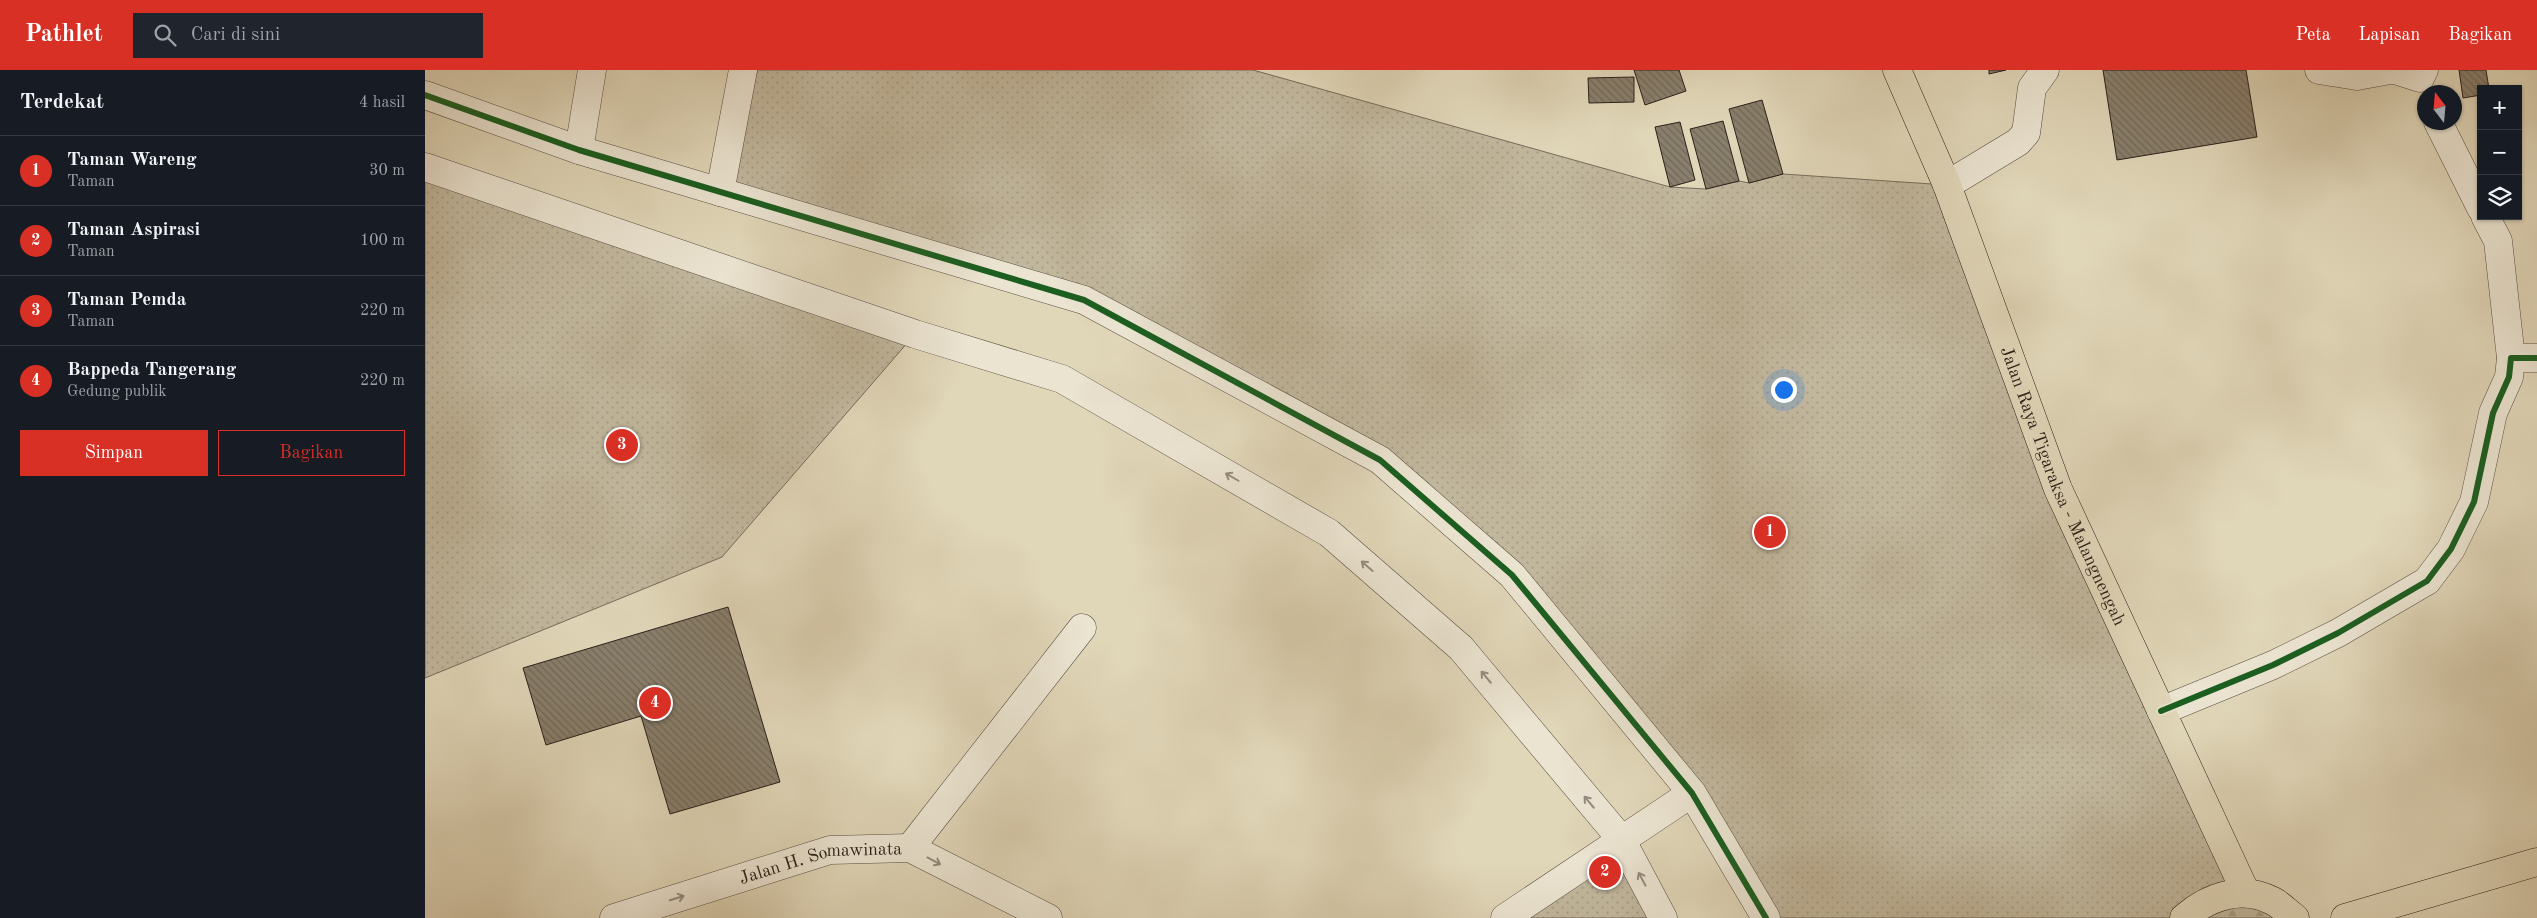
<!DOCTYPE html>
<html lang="id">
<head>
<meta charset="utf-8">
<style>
  :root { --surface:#171b24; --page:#20242c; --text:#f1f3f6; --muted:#9ea1a6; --line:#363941; --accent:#d93025 }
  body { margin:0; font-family:"Old Standard TT",serif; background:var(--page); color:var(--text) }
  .controls { position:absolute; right:15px; top:15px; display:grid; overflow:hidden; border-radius:0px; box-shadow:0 1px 4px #0004 }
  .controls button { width:45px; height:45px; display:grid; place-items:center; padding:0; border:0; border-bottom:1px solid var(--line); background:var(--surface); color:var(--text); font:25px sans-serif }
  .compass { position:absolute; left:1992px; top:15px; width:45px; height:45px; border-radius:50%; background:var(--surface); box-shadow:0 1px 4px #0004; rotate:344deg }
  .you { position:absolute; left:1358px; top:319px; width:18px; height:18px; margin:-12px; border:4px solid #fff; border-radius:50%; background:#1a73e8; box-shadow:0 0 0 8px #1a73e833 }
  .badge { display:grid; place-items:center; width:32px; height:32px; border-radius:50%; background:var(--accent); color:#fff; font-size:16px; font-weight:700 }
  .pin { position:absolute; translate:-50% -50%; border:2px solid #fff; box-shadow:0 1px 5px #0006 }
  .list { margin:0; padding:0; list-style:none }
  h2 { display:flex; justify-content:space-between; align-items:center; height:65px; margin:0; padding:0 20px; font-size:21px }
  h2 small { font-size:16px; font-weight:400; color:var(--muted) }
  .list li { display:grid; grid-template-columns:32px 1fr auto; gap:15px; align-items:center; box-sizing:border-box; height:70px; padding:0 20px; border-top:1px solid var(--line) }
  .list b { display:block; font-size:19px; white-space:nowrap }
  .list p { margin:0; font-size:16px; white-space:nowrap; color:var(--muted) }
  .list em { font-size:16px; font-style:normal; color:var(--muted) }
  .actions { display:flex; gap:10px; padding:15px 20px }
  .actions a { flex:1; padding:11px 0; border:1px solid var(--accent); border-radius:0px; text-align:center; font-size:18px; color:var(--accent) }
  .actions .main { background:var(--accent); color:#fff }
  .icon { flex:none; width:28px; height:28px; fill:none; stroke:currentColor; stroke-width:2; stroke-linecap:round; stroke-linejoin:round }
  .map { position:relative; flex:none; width:2112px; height:848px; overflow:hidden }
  header { display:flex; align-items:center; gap:30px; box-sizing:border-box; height:70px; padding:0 25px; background:var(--accent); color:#fff }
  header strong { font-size:24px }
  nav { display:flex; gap:28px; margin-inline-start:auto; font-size:18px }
  .search { width:350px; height:45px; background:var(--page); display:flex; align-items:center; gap:12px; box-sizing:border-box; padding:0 18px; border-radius:0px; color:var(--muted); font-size:19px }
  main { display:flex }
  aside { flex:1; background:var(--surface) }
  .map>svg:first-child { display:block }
  .grass { fill:url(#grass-dots); stroke:#766c5c }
  .forest { fill:url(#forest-firs); stroke:#766c5c }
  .building { fill:url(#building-back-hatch); stroke:#2b201a }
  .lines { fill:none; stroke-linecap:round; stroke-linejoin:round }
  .minor-casing { stroke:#584e42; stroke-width:29 }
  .primary-casing { stroke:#2b201a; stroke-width:29 }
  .minor { stroke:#ebe4d1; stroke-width:28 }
  .primary { stroke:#e0d6b8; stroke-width:28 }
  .cycleway-casing { stroke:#ebe4d1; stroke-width:9 }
  .cycleway { stroke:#1b5e20; stroke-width:6 }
  .oneway { stroke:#958c7f }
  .labels { text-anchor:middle; stroke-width:4; stroke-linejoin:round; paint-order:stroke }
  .street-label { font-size:18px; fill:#2b201a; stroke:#ebe4d1 }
</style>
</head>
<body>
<header>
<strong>Pathlet</strong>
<div class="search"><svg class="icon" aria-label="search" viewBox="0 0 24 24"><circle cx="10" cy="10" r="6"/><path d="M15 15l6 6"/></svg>Cari di sini</div>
<nav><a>Peta</a><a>Lapisan</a><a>Bagikan</a></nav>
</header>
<main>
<aside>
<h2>Terdekat<small>4 hasil</small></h2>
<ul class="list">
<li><span class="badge">1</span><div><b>Taman Wareng</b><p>Taman</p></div><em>30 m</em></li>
<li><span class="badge">2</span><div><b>Taman Aspirasi</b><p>Taman</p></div><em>100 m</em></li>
<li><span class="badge">3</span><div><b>Taman Pemda</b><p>Taman</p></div><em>220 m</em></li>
<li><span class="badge">4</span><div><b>Bappeda Tangerang</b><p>Gedung publik</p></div><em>220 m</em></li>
</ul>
<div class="actions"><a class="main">Simpan</a><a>Bagikan</a></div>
</aside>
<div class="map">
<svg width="2112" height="848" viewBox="0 0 2112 848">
  <defs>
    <pattern id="grass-dots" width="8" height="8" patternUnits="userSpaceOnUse" patternTransform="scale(1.25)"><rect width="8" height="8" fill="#c1b79d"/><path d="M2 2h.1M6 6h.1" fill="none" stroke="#a69d87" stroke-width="1.8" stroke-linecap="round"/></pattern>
    <pattern id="forest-firs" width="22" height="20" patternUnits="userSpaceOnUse" patternTransform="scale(1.25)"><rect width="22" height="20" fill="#c1b79d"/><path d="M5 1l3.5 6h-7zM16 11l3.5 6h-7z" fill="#a69d87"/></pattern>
    <pattern id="building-back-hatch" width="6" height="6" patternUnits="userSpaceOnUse" patternTransform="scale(1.25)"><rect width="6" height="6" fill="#897f6c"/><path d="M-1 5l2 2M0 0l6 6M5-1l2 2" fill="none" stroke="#706858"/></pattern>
  </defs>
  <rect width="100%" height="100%" fill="#e0d6b8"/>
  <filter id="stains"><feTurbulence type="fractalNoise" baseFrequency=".004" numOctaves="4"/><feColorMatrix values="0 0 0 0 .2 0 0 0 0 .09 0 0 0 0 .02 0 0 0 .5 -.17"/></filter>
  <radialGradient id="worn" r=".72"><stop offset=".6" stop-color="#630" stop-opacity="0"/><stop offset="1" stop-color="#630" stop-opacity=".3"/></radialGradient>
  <path class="grass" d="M332 0H828L1245 117 1281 119 1314 111 1324 113 1358 104 1522 115 1633 419 1821 823 1759 848H1341L1267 723 1087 505 955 390 659 230 306 125Z
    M0 97 490 264 297 487 0 608Z
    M1196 769 1238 848H1080Z"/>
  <path class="forest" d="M1796 825 1870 848H1759Z"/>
  <path class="building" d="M1209 0H1254L1261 21 1220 35Z
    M1564 0H1581L1564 4Z
    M1678 0H1821L1832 67 1692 90Z
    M2034 0H2061L2064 19H2056V25L2038 28Z
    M1209 7V32L1164 33 1163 8Z
    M1337 30 1358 104 1324 113 1304 39Z
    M1298 51 1314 111 1281 119 1265 59Z
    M1255 52 1270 110 1245 117 1230 57Z
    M303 537 355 712 245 744 216 646 121 675 98 598Z"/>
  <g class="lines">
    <g class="minor-casing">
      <g id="minor">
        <path d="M1894 0 1932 6 1965 0"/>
        <path d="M1970 0 1995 8 1999 0"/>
        <path d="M0 25 154 80 659 230 955 390 1087 505 1267 723 1341 848"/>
        <path d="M2013 52 2056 138"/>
        <path d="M154 80 167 0"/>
        <path d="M0 97 490 264 637 309 904 463 1036 578 1196 769 1238 848"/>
        <path d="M1522 115 1593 72 1601 63 1607 18 1620 0"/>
        <path d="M295 122 318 0"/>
        <path d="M2060 146 2073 171 2086 288"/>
        <path d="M1736 641 1848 595 1913 563 2002 511 2026 479 2049 432 2068 343 2084 307 2086 288H2112"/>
        <path d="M485 778 657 558"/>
        <path id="s1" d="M189 848 405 780 485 778 623 848"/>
        <path d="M1080 848 1267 723"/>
      </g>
    </g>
    <g class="primary-casing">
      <g id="primary">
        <path id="s2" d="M1472 0 1522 115 1633 419 1821 823"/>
        <path d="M1759 848C1784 826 1817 815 1848 831 1856 835 1863 843 1870 848"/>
        <path d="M1920 848 2112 792"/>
      </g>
    </g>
    <use href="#minor" class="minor"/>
    <use href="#primary" class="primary"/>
    <g class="cycleway-casing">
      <path id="cycleway" d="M0 25 154 80 659 230 955 390 1087 505 1267 723 1341 848
        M1736 641 1848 595 1913 563 2002 511 2026 479 2049 432 2068 343 2084 307 2086 288H2112"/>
    </g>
    <use href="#cycleway" class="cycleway"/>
  </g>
  <defs><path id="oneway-shaft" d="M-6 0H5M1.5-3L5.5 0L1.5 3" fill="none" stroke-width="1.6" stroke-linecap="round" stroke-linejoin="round" transform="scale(1.25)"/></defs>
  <g class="oneway">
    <use href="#oneway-shaft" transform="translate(807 407) rotate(-150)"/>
    <use href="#oneway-shaft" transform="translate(942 496) rotate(-139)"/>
    <use href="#oneway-shaft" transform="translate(1061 607) rotate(-130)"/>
    <use href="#oneway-shaft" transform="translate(1164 732) rotate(-130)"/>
    <use href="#oneway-shaft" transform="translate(509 791) rotate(28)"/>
    <use href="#oneway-shaft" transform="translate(1217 809) rotate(-118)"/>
    <use href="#oneway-shaft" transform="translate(252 828) rotate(-17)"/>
  </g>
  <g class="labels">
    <g class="street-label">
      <text dy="6" stroke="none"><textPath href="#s2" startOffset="448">Jalan Raya Tigaraksa - Malangnengah</textPath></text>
      <text dy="6" stroke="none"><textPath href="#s1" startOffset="215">Jalan H. Somawinata</textPath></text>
    </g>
  </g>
  <rect width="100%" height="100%" filter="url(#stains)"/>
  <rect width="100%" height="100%" fill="url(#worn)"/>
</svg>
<div class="controls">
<button>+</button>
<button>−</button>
<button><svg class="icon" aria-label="layers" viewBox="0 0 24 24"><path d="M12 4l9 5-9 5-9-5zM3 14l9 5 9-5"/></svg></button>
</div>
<svg class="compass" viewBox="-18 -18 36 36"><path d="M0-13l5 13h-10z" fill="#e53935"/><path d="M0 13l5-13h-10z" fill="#9ea1a6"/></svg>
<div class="you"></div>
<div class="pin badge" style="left:1345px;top:462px">1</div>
<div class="pin badge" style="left:1180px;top:802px">2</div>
<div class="pin badge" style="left:197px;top:375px">3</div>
<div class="pin badge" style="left:230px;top:633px">4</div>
</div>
</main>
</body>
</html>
